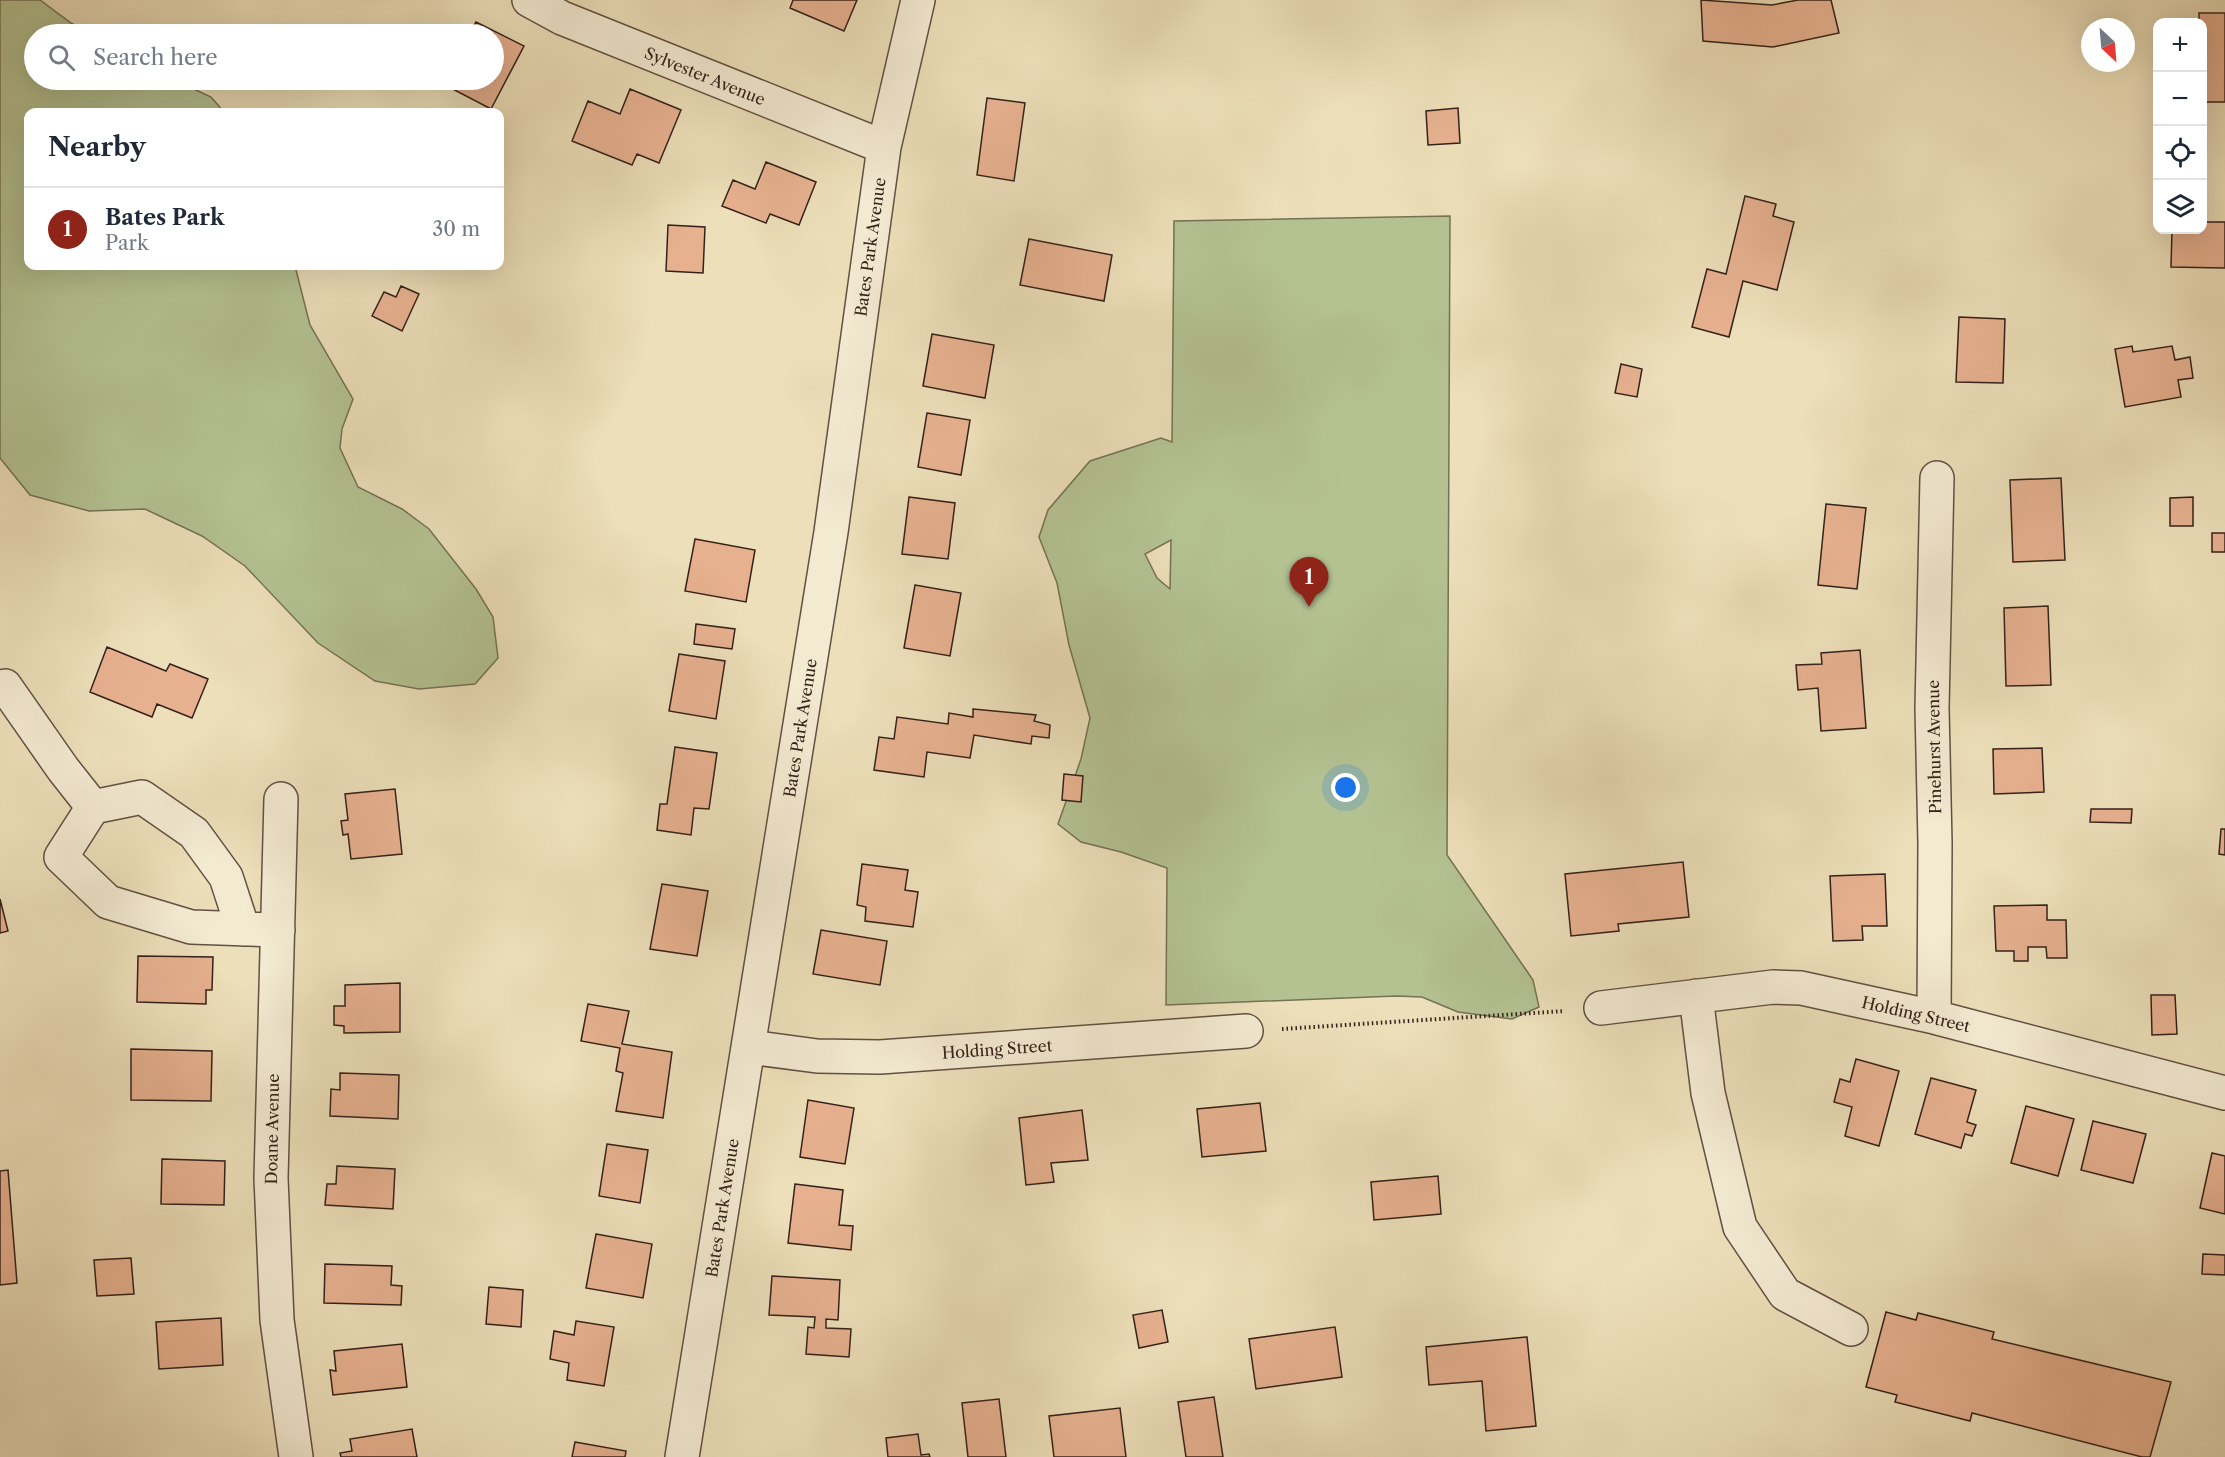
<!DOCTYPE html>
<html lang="en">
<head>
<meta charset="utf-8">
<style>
  :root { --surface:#fff; --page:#f2f2f3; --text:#1f2937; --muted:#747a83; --line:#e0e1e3; --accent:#8f2418 }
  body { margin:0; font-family:"Libre Caslon Text",serif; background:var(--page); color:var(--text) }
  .controls { position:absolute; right:18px; top:18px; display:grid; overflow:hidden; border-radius:12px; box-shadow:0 6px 24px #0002 }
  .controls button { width:54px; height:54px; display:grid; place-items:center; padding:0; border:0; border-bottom:2px solid var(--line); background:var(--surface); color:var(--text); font:30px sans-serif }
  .compass { position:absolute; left:2081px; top:18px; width:54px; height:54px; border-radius:50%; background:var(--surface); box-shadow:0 6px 24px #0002; rotate:154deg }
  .you { position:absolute; left:1346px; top:788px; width:21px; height:21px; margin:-15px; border:4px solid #fff; border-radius:50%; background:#1a73e8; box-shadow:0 0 0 9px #1a73e833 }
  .badge { display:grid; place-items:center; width:39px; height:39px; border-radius:50%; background:var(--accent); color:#fff; font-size:20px; font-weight:700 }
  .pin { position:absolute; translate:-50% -50px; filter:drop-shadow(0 2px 3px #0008) }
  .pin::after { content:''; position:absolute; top:32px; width:21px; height:18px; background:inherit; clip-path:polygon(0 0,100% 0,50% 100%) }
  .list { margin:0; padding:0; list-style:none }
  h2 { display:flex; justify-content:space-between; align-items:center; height:78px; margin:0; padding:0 24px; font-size:26px }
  h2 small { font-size:20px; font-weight:400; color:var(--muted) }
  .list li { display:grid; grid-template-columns:39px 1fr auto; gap:18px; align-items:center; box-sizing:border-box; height:84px; padding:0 24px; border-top:2px solid var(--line) }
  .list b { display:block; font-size:22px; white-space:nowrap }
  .list p { margin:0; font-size:20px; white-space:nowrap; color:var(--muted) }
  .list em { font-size:20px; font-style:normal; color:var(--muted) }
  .icon { flex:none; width:33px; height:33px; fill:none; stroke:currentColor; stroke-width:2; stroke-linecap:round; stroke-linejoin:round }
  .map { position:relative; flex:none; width:2225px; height:1457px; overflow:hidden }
  .search { position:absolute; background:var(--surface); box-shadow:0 6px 24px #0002; left:24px; top:24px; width:480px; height:66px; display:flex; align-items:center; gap:15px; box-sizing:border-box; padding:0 21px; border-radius:33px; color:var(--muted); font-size:22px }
  .panel { position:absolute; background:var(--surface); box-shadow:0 6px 24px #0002; left:24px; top:108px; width:480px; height:162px; border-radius:12px }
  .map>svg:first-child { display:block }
  .green { fill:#b4c292; stroke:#747256; stroke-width:1.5; fill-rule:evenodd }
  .building { fill:#e7b190; stroke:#34211a; stroke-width:1.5 }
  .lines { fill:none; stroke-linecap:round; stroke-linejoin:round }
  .minor-casing { stroke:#625042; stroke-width:36 }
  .path { stroke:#34211a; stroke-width:4; stroke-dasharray:1.5 3; stroke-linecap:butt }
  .minor { stroke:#f3ead2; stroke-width:33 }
  .labels { text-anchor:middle; stroke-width:4.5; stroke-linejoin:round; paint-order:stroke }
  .street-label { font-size:16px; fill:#34211a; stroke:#f3ead2 }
</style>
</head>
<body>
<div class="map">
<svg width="2225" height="1457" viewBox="0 0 2225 1457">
  <rect width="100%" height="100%" fill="#ecdfb9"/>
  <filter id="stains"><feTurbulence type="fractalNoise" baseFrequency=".00333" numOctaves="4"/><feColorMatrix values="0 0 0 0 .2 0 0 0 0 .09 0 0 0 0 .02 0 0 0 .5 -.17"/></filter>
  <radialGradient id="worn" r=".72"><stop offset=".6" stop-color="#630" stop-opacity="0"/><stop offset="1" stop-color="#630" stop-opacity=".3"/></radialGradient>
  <path class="green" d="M0 0H40L71 23 91 34H34V80H175L211 97 224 112H28V266H295L310 325 353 399 342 429 340 448 358 487 402 509 429 529 476 589 493 617 498 658 475 684 419 689 375 681 318 643 245 566 202 536 145 509 89 511 30 495 0 458Z
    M1450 216 1447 855 1533 980 1539 1007 1512 1019 1458 1012 1422 997 1396 996 1166 1005 1167 868 1121 852 1081 842 1058 824 1081 759 1090 718 1069 645 1057 583 1039 537 1048 510 1090 461 1161 438 1172 442 1174 221ZM1171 540 1170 589 1157 578 1145 554Z"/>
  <path class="building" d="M793 0H857L844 31 790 8Z
    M1701 0 1772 5 1798 0H1831L1839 33 1773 47 1703 41Z
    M2199 13H2225V102H2202V22H2199Z
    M476 22 524 46 491 109 443 84 446 80H494V34H469Z
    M630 89 681 110 659 163 637 154 632 165 572 141 588 101 620 114Z
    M987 98 1025 103 1014 181 977 175Z
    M1458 108 1460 143 1428 145 1426 111Z
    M766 162 816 182 799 225 770 214 766 223 722 206 733 180 755 189Z
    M1745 196 1776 204 1773 216 1794 222 1777 290 1743 281 1729 337 1692 327 1707 269 1726 274Z
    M2202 222H2225V268L2171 267 2172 230H2202Z
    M668 225 705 227 703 273 666 271Z
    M1029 239 1112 255 1104 301 1020 285Z
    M401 286 419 294 402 331 372 316 384 292 396 297Z
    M1959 317 2005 319 2003 383 1956 382Z
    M932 334 994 345 985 398 923 386Z
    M2132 346 2133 352 2172 346 2175 360 2190 357 2193 378 2178 380 2181 397 2125 407 2115 349Z
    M1621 364 1642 369 1637 397 1615 393Z
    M927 413 970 420 961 475 918 467Z
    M2061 478 2065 560 2013 562 2010 480Z
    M909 497 955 503 948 559 902 554Z
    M2193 497V526H2170V498Z
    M1826 504 1866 508 1857 589 1818 585Z
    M2212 533H2225V552H2212Z
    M695 539 755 550 746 602 685 591Z
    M915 585 961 593 950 656 904 648Z
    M2048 606 2051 685 2006 686 2004 608Z
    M696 624 735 629 732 649 694 644Z
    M107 647 166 671 170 664 208 679 192 718 157 704 152 717 90 692Z
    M1860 650 1866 728 1821 731 1818 688 1798 690 1796 665 1822 664 1821 653Z
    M679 654 725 661 716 719 669 711Z
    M973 709 1036 715 1034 721 1050 725 1049 738 1032 736 1031 744 974 735 970 758 927 752 924 777 874 770 879 737 894 739 897 717 948 724 949 713 973 717Z
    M675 747 717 753 709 809 694 808 691 835 657 830 660 804H667Z
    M2042 748 2044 792 1994 794 1993 749Z
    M1064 774 1083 776 1081 802 1062 800Z
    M395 789 402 854 351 859 348 834 343 835 341 821 348 820 345 794Z
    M2091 809H2132L2131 823 2090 822Z
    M2221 829H2225V855L2219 854Z
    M1683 862 1689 917 1618 924 1619 931 1571 936 1565 874Z
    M862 864 908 870 905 890 918 892 913 927 865 921 866 907 857 905Z
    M1885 874 1887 926H1862L1863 940 1833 941 1830 876Z
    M662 884 708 891 697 956 650 949Z
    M0 899 8 931 0 933Z
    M2047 905V920H2066L2067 958H2047L2046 947H2028V961H2014V951H1996L1994 906Z
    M821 930 887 941 880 985 813 974Z
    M138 956 213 957 212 990H206V1004L137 1002Z
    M400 983V1032L344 1033V1026L334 1025V1006H345V985Z
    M2151 995H2175L2177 1034 2152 1035Z
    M588 1004 629 1011 622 1044 672 1052 663 1118 616 1111 623 1073 616 1071 620 1048 581 1041Z
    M131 1049 212 1051 211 1101 131 1100Z
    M1856 1059 1899 1071 1879 1146 1845 1136 1852 1107 1834 1102 1840 1079 1850 1082Z
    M340 1073 399 1075 398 1119 330 1116 331 1089 340 1090Z
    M1931 1078 1976 1090 1967 1122 1976 1125 1972 1136 1965 1134 1961 1148 1915 1134Z
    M808 1100 854 1108 845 1164 800 1157Z
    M1260 1103 1266 1151 1202 1157 1197 1109Z
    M2026 1106 2074 1119 2058 1176 2011 1163Z
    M1082 1110 1088 1160 1051 1163 1054 1182 1026 1185 1019 1118Z
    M2093 1121 2146 1134 2133 1183 2081 1170Z
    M607 1144 648 1150 640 1203 599 1196Z
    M2212 1153 2225 1156V1214L2200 1208Z
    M162 1159 225 1161 224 1205 161 1204Z
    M337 1166 395 1169 393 1209 325 1205 327 1184H336Z
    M8 1170 17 1283 0 1285V1171Z
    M1438 1176 1441 1214 1374 1220 1371 1182Z
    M795 1184 843 1190 839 1225 853 1226 851 1250 788 1243Z
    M596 1234 652 1244 643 1298 586 1288Z
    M2203 1254 2225 1255V1275L2202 1274Z
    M131 1258 134 1294 97 1296 94 1260Z
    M325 1264 392 1266 391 1285 402 1286 401 1305 324 1303Z
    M772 1276 840 1280 838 1320 826 1319V1328L851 1329 849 1357 806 1354 808 1327 814 1328 815 1317 769 1315Z
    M489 1287 523 1290 521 1327 486 1324Z
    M1162 1310 1168 1342 1139 1348 1133 1315Z
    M1886 1312 1916 1320 1918 1313 1994 1332 1992 1339 2171 1382 2150 1457H2142L1972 1413 1970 1421 1895 1402 1897 1395 1866 1387Z
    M221 1318 223 1365 159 1369 156 1322Z
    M576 1321 614 1327 604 1386 567 1380 569 1363 550 1359 554 1331 574 1335Z
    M1335 1327 1342 1377 1256 1389 1249 1339Z
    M1527 1337 1536 1426 1486 1431 1482 1381 1429 1385 1426 1347Z
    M402 1344 407 1387 333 1395 330 1370 336 1371 334 1351Z
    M1214 1397 1223 1457H1186L1178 1402Z
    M999 1399 1006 1457H968L962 1403Z
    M1120 1408 1126 1457H1054L1049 1416Z
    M412 1429 417 1457H341L340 1453 352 1451 350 1439Z
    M918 1434 921 1455 929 1454 930 1457H888L886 1438Z
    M575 1442 626 1451 625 1457H572Z"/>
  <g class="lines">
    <g class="minor-casing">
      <path id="minor" d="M529 0 562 18 884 147
        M5 686 63 769 93 807 61 857 108 902 191 927 278 930
        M281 799 271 1178 277 1320 296 1457
        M93 807 142 797 194 833 226 877 243 929
        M1696 996 1708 1093 1740 1227 1785 1294 1851 1329
        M1601 1008 1773 987 1801 988 1934 1017 2225 1093
        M1934 1017 1935 843 1932 708 1937 478
        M749 1047 817 1056 880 1057 1246 1031
        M682 1457 831 532 884 147 918 0"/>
    </g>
    <path class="path" d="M1282 1029 1565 1011"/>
    <use href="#minor" class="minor"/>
  </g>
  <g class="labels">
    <g class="street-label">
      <text transform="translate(705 76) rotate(22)" y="6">Sylvester Avenue</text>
      <text transform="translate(870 247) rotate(-82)" y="6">Bates Park Avenue</text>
      <text transform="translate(800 728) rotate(-81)" y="6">Bates Park Avenue</text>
      <text transform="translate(1934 747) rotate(-91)" y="6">Pinehurst Avenue</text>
      <text transform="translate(1916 1014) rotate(13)" y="6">Holding Street</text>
      <text transform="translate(997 1049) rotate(-4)" y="6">Holding Street</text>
      <text transform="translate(272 1129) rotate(-89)" y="6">Doane Avenue</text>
      <text transform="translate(722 1208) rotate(-81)" y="6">Bates Park Avenue</text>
    </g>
  </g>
  <rect width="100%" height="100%" filter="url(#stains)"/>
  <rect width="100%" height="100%" fill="url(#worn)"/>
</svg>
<div class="controls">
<button>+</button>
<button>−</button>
<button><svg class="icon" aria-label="locate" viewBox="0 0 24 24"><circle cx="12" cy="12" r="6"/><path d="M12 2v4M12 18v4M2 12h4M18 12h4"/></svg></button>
<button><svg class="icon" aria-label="layers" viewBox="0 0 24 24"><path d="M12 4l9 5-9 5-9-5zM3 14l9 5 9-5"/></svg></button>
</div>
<svg class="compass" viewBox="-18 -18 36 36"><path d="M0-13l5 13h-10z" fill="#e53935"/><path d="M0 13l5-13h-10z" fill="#747a83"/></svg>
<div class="you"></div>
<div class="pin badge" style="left:1309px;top:607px">1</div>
<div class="search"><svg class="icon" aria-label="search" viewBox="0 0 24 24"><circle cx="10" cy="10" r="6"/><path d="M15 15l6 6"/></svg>Search here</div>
<section class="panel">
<h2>Nearby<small></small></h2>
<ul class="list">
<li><span class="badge">1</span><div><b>Bates Park</b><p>Park</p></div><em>30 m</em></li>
</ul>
</section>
</div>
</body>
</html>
